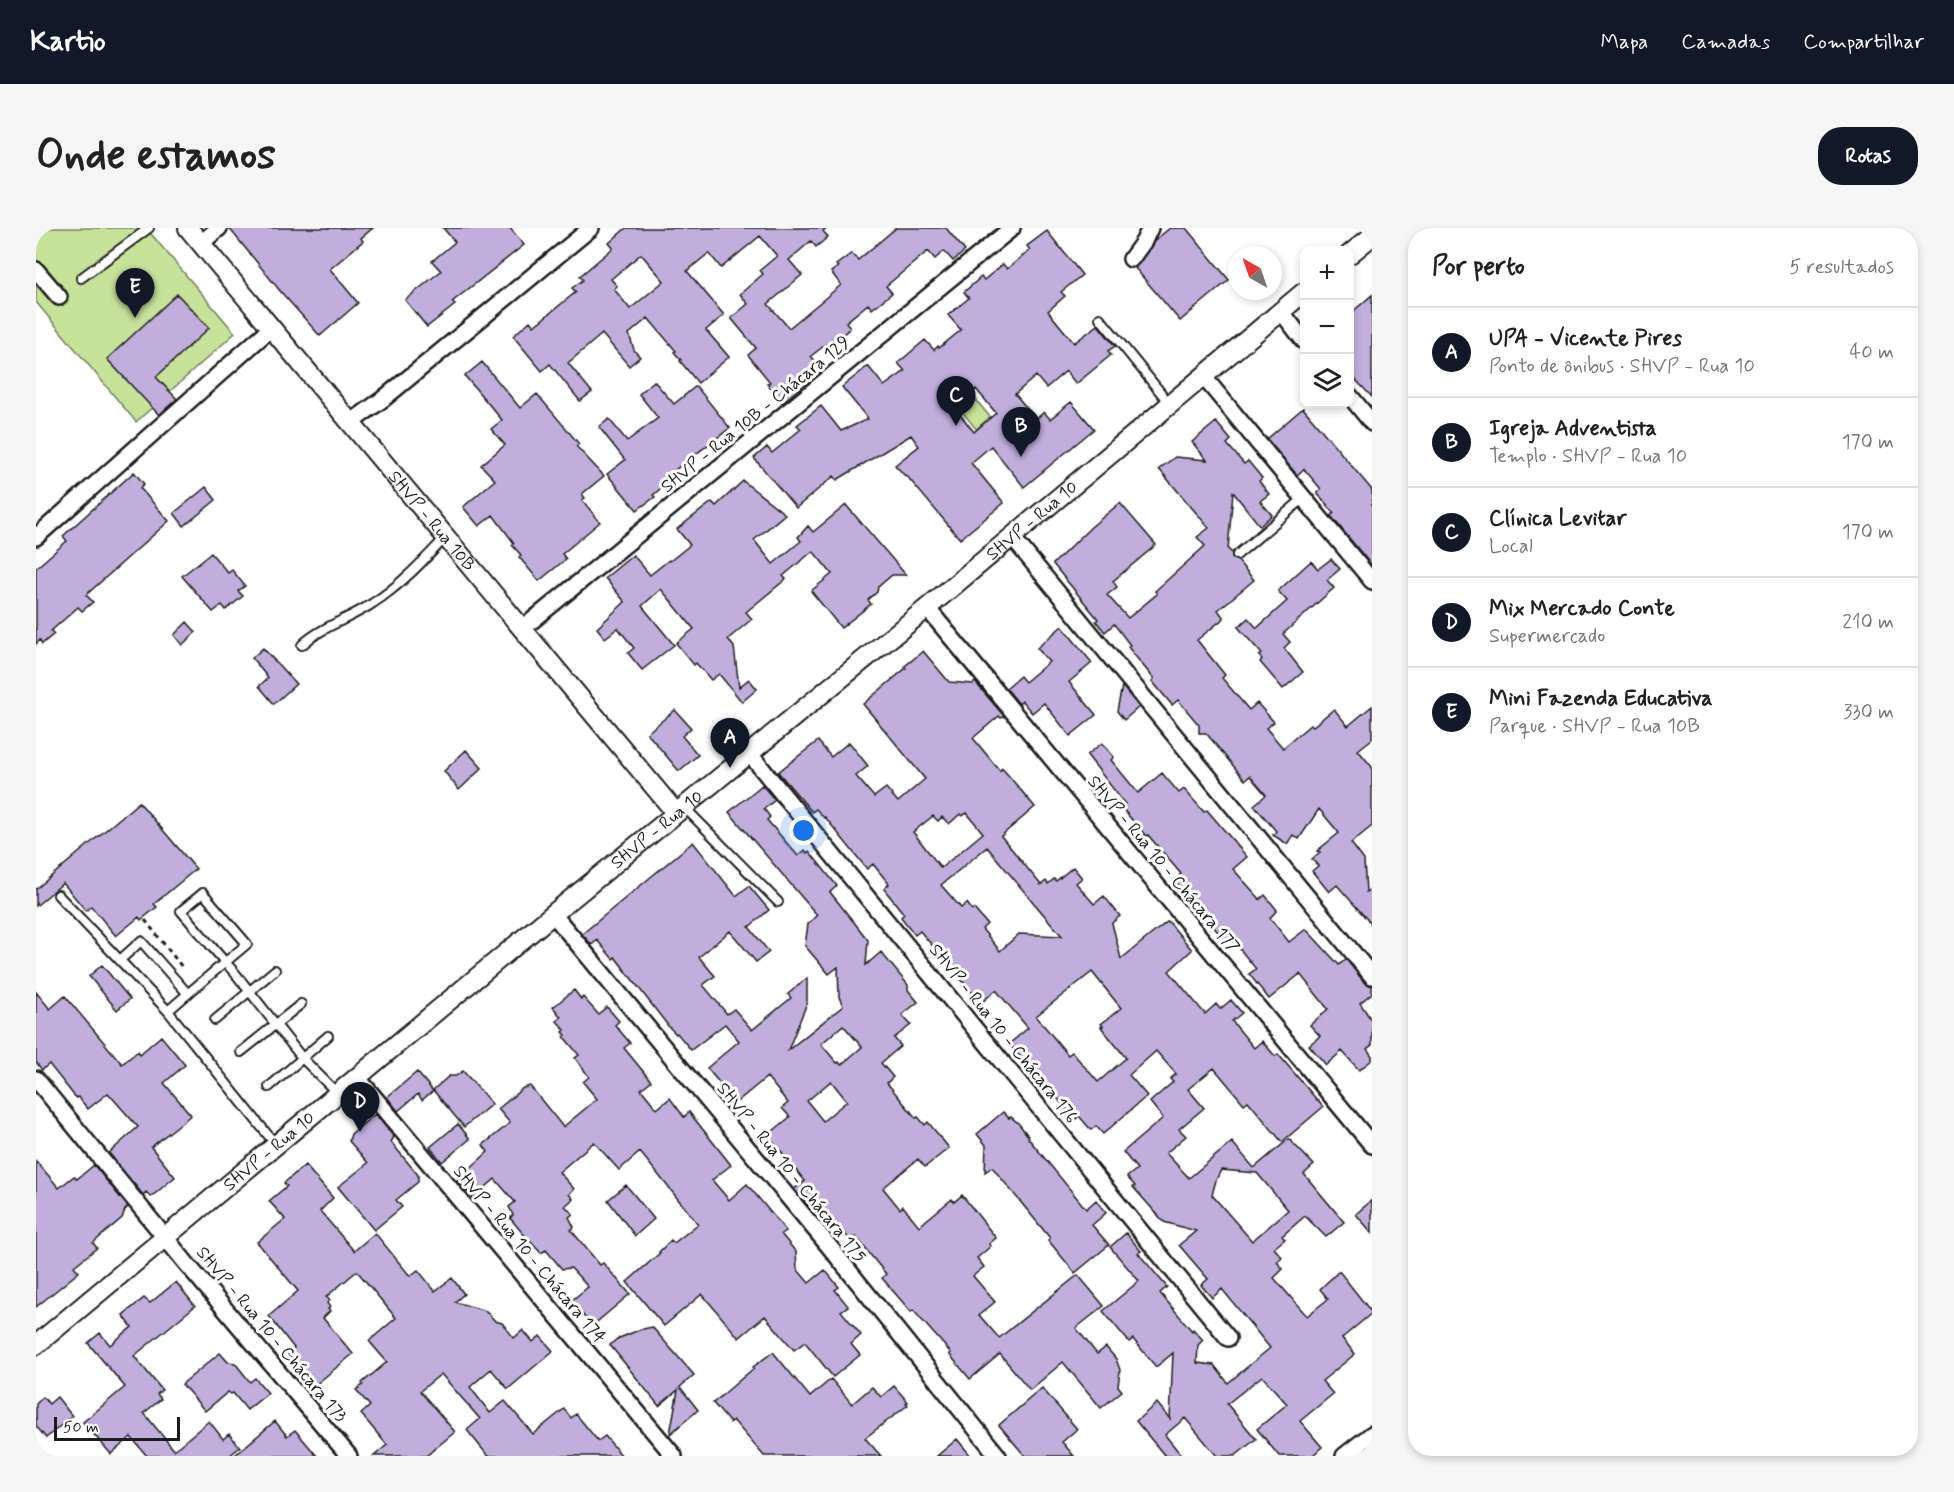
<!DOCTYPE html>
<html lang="pt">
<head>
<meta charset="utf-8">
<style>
  :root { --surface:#fff; --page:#f6f6f6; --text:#222; --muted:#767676; --line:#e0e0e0; --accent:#111827 }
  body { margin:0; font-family:Mynerve,sans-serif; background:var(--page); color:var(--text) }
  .controls { position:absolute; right:18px; top:18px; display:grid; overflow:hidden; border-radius:12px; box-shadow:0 3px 9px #0003 }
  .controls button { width:54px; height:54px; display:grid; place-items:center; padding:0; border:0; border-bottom:2px solid var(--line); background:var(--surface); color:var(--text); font:30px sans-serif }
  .compass { position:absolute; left:1192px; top:18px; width:54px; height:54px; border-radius:50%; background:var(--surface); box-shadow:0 3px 9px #0003; rotate:320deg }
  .scale { position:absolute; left:18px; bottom:15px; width:126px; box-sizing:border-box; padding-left:6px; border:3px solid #1c1c1c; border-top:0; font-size:16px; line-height:21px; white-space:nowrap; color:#1c1c1c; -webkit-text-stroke:4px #fff; paint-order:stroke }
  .you { position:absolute; left:768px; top:603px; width:21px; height:21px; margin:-15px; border:4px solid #fff; border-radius:50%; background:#1a73e8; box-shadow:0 0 0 9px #1a73e833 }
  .badge { display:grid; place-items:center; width:39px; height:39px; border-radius:50%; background:var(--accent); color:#fff; font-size:20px; font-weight:700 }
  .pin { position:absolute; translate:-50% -50px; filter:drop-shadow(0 2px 3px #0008) }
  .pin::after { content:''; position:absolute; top:32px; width:21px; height:18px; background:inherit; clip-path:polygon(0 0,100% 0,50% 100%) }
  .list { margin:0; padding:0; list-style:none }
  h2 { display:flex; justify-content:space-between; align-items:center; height:78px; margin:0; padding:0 24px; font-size:26px }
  h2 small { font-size:20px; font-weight:400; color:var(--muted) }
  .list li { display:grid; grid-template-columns:39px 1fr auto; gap:18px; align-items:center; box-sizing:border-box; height:90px; padding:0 24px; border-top:2px solid var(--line) }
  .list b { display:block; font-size:22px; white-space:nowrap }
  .list p { margin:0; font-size:20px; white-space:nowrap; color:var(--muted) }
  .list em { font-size:20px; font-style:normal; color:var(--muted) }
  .icon { flex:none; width:33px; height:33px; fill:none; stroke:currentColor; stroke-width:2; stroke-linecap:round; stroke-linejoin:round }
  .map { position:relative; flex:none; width:1336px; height:1228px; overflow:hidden; border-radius:24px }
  header { display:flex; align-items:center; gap:36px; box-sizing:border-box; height:84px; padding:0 30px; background:var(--accent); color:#fff }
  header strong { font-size:28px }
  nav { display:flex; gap:33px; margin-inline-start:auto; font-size:21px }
  .intro { display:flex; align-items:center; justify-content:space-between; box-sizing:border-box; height:144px; padding:0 36px }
  h1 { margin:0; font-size:42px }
  .button { padding:15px 27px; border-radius:24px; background:var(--accent); color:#fff; font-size:21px; font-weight:700 }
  main { display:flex; gap:36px; padding:0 36px }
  aside { flex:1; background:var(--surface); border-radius:24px; box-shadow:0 3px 9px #0003 }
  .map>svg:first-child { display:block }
  .green { fill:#c7e299; stroke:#727f5a; stroke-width:1.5 }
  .building { fill:#c1aedd; stroke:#1c1c1c; stroke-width:1.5; fill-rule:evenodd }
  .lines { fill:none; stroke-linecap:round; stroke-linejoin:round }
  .service-casing { stroke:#1c1c1c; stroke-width:12 }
  .minor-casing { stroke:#1c1c1c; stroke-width:20 }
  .tertiary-casing { stroke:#1c1c1c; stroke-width:22 }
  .path { stroke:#1c1c1c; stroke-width:3; stroke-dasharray:4.5 4.5; stroke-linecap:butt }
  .service { stroke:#fff; stroke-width:8 }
  .minor { stroke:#fff; stroke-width:15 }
  .tertiary { stroke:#fff; stroke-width:18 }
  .labels { text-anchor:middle; stroke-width:6; stroke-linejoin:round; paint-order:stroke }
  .street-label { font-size:18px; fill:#1c1c1c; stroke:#fff }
</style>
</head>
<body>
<header>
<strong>Kartio</strong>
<nav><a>Mapa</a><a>Camadas</a><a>Compartilhar</a></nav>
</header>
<div class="intro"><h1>Onde estamos</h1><a class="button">Rotas</a></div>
<main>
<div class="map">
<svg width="1336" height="1228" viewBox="0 0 1336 1228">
  <rect width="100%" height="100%" fill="#fff"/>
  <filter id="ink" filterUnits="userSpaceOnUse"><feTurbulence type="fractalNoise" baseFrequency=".0167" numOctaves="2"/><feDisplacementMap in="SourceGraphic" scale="12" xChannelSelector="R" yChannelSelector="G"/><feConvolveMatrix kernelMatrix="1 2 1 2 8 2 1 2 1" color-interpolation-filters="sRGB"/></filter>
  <g filter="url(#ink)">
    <path class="green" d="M0 0H110L199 105 100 194 0 74Z
      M935 166 954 189 940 201 921 177Z"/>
    <path class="building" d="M193 0H337L325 10 327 13 294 41 322 75 284 108 245 64Z
      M407 0H474L488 17 416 74 419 77 391 99 369 72 405 43 396 33 419 14Z
      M590 0H790L787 3 792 9 780 19 775 13 753 32 766 47 732 76 753 100 805 57 795 44 802 39 800 37 816 25 822 32 860 0H910L929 23 917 33 908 23 899 31 892 23 850 58 856 65 836 81 832 76 810 94 814 100 799 113 797 111 775 128 786 141 746 175 731 156 734 154 712 127 720 120 695 90 712 76 704 66 727 46 724 42 741 28 724 8 685 40 673 25 651 43 688 87 670 102 693 129 662 155 644 133 645 132 638 124 640 123 612 90 593 106 598 122 604 129 593 138 566 106 532 135 556 164 544 173 514 136 506 143 477 108 494 93 498 98 540 64 536 60 547 52 544 48 577 20 573 15ZM605 26 628 53 594 81 578 61 581 58 575 51Z
      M1134 0H1150L1193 52 1144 93 1099 40 1119 12Z
      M1011 3 1046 47 1025 64 1029 68 1012 83 1038 115 1062 97 1079 118 1072 123 1075 127 1040 156 1030 143 1010 160 1000 148 979 166 1000 191 1008 184 1014 191 1035 174 1058 201 988 259 955 218 935 235 968 275 924 311 870 247 869 248 859 237 883 218 875 207 801 252 798 248 760 280 718 230 731 219 736 225 765 201 761 197 785 178 805 203 832 191 806 159 832 138 848 158 869 143 862 135 889 112 898 122 902 118 903 120 925 102 912 87 933 70 928 64 945 49 948 52 967 36 971 41 994 22 991 18ZM940 161 960 185 938 204 918 179Z
      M141 66 173 100 120 149 141 171 123 187 71 131Z
      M1336 67V169L1314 146V86Z
      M446 134 484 180 501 166 543 216 540 218 568 248 546 266 549 270 546 272 564 294 526 326 530 331 503 353 483 329 485 327 476 317 478 315 457 287 443 298 427 279 459 252 445 237 469 217 455 201 466 192 429 148Z
      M618 153 638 176 660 158 694 200 639 242 642 246 617 267 619 269 601 282 571 246 589 232 563 199 573 191 591 213 622 190 603 166Z
      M1267 180 1336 262V338L1295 288 1298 285 1281 265 1285 261 1268 241 1261 247 1231 211Z
      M1180 194 1195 212 1191 216 1208 236 1212 233 1226 250 1223 253 1233 266 1224 273 1236 287 1224 298 1197 264 1192 321 1196 325V330L1202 333 1218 352 1182 382 1188 390 1161 412 1189 447 1186 450 1213 482 1221 475 1238 494 1230 500 1247 520 1274 497 1276 499 1298 481 1312 498 1336 478V511L1322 522 1336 539V598L1315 615 1328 632 1330 664 1336 660V697L1301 657 1293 664 1276 643 1282 638 1276 631 1284 624 1281 623 1303 605 1283 581 1263 611 1257 607 1251 616 1237 607 1240 603 1218 577 1230 567 1214 548 1209 552 1170 505H1163V497L1142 472 1136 477 1116 453 1118 451 1092 419 1094 417 1078 396 1069 404 1060 393 1062 391 1017 336 1055 299 1084 275 1120 317 1077 353 1081 359 1071 367 1092 390 1121 366 1119 363 1169 318 1161 309 1173 300 1123 241 1139 229 1171 232 1156 214Z
      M98 244 108 256 104 260 133 293 50 367 57 374 46 383 42 379 15 403 18 406 6 416 4 412 0 416V340L31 313 27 308Z
      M707 253 749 286 718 312 737 336 765 313 762 309 772 298 777 304 810 277 870 347H856L842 359 841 364 832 372 835 376 805 400 775 363 796 346 777 323 747 348 750 351 710 384 716 391 692 411 698 419 703 459 713 451 721 461 706 474 683 446 675 452 660 435 658 437 640 415 658 401 625 361 606 378 638 417 606 442 592 425 598 420 582 400 569 410 561 400 589 374 569 350 597 327 614 347 633 332 634 333 654 317 641 301 676 274 680 278Z
      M170 259 180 272 148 298 138 285Z
      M175 325 192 345 196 342 209 358 202 363 207 368 190 382 186 377 177 384 146 348Z
      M1295 331 1304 341 1291 352 1298 360 1247 406 1254 414 1248 420 1267 444 1247 461 1224 434 1226 431 1223 428 1226 426 1202 399 1212 390 1221 400 1251 373 1242 363 1275 333 1282 341Z
      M151 394 160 404 146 417 138 407Z
      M1026 398 1056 435 1033 454 1060 487 1034 508 1008 475 996 485 986 473 983 476 970 460 984 448 989 454 1013 434 1001 420Z
      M227 420 260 456 238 476 223 458 232 450 216 430Z
      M887 423 913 454 937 456 939 454 968 488 965 490 963 488 937 510 964 543 966 540 999 579 965 608 1005 657 1010 653 1012 656 1018 651 1020 653 1037 639 1046 650 1040 655 1058 676 1068 668 1084 688 1076 695 1085 731 1132 693 1156 722 1133 743 1169 786 1180 776 1184 781 1195 772 1206 785 1196 793 1218 820 1226 813 1239 828 1242 826 1287 879 1246 914 1212 873 1208 876 1178 840 1152 861 1168 880 1143 901 1150 908 1130 925 1153 950 1196 914 1218 940 1253 911 1278 937 1268 946 1308 994 1290 1009 1269 988 1246 1008 1249 1011 1238 1020 1246 1029 1241 1034 1247 1041 1238 1050 1271 1088 1292 1071 1284 1061 1303 1043 1336 1085 1306 1110 1319 1126 1286 1153 1297 1166 1264 1193 1286 1219 1276 1228H1243L1221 1201 1251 1176 1226 1148 1191 1176 1220 1211 1199 1228H1181L1149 1190 1129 1207 1146 1228H1129L1100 1193 1121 1175 1134 1191 1137 1125 1120 1139 1097 1111 1093 1114 1067 1083 1103 1053 1074 1019 1090 1005 1105 1023 1102 1025 1131 1059 1124 1065 1156 1103 1157 1101 1167 1112 1162 1117 1161 1135 1178 1137 1192 1155 1234 1120 1186 1061 1176 1070 1165 1057 1172 1051 1143 1017 1160 1003 1128 994 1097 959 1099 958 1091 949 1101 941 1087 924 1127 890 1114 874 1137 854 1134 851 1140 846 1120 823 1093 847 1111 868 1067 906 1060 898 1055 902 1043 888 1039 892 996 839 994 840 973 816 992 800 960 762 945 775 884 703 879 707 865 689 868 686 848 661 853 656 837 636 831 641 789 589 788 590 780 581 776 584 742 544 782 513 795 529 813 514 832 538 820 548 838 569 850 560 862 574 889 551 827 476 870 440 869 438ZM931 585 947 605 905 640 877 604 897 588 902 593 906 589 913 596 924 586 926 588ZM951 619 997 674 1026 708 983 706 964 723 946 701 951 696 938 681 936 682 931 675 925 680 905 657ZM1056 744 1085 780 1065 796 1067 798 1065 799 1090 830 1062 854 1036 824 1032 827 1000 788ZM1185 942 1221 945 1252 982 1216 1013 1176 967 1180 952Z
      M1086 458 1103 479 1088 492 1081 483Z
      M639 482 655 500 646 508 662 527 643 543 611 505Z
      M1066 515 1078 529 1075 532 1102 565 1126 545 1143 565 1148 561 1168 584 1171 582 1211 629 1197 641 1224 671 1223 672 1229 667 1241 682 1234 690 1253 714 1270 701 1303 737 1310 731 1328 754 1336 758V765L1324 775 1336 793V817L1331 821 1336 828V832L1323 842 1306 823 1290 837 1273 817 1284 808 1274 797 1292 781 1264 746 1233 771 1213 746 1220 741 1199 715 1194 719 1177 698 1174 700 1154 676 1157 674 1138 652 1145 646 1112 607 1110 608 1085 579 1089 576 1051 527Z
      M430 522 446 540 423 562 408 543Z
      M726 557 739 572 728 581 734 589 731 592 762 628 769 622 771 625 773 623 801 658 794 664 832 712 830 737 845 724 872 757V762L882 774 866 787 875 797 858 810 865 818 845 835 857 849 851 855 880 890 882 889 889 897 892 894 913 920 889 939 882 931 847 960 864 981 867 978 883 998 916 971 918 974 926 967 960 1010 953 1016 955 1018 941 1030 948 1039 937 1048 959 1074 943 1087 963 1110 1042 1047 1068 1078 1040 1100 1061 1126 1070 1119 1080 1131 1084 1142 1082 1158 1086 1163 1065 1180 1027 1134 994 1162 964 1126 934 1151 913 1126 915 1125 877 1082 875 1084 846 1050 850 1046 820 1009 815 1013 802 997 794 1004 758 961 769 953 732 907 754 889 746 880 752 875 731 849 697 877 683 861 686 858 671 840 703 813 689 796 655 822 641 805 640 806 633 799 579 729 577 731 561 712 556 717 546 706 657 614 700 668 713 658 733 682 713 699 733 724 720 734 694 703 663 729 679 748 667 757 691 786 698 781 716 802 755 770 752 766 771 750V775L752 822 807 778 803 769 802 739 793 746 769 718 772 696 781 687 693 584ZM807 797 826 819 805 837 803 834 801 835 785 816ZM795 853 811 873 787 893 771 873Z
      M103 574 160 641 118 676 121 679 105 692 103 689 80 708 55 678 50 683 27 655 0 678V661Z
      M66 737 94 771 81 782 53 748Z
      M538 762 545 771 547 769 562 786 571 779 583 793 579 797 594 815 588 820 615 853 605 861 621 881 634 870 648 889 653 884 695 937 676 952 693 972 711 956 750 1003 745 1006 760 1024 761 1041 773 1055 789 1042 803 1059 799 1062 812 1078 805 1083 825 1107 815 1116 824 1127 797 1149 769 1114 758 1122 729 1088 703 1110 666 1066 628 1098 591 1054 624 1025 623 1024 635 1012 638 1015 662 996 604 924 583 942 558 914 523 944 538 961 533 966 537 971 529 978 537 986 533 989 538 999 535 1002 564 1037 567 1035 594 1066 556 1098 535 1073 552 1059 535 1040 526 1041 510 1022 505 1025 489 1008 474 990 477 987 473 979 479 974 459 951 437 970 421 952 452 924 447 917 474 895 462 881 487 860 494 858 527 899 561 871 547 854 553 849 539 830 543 827 528 809 530 807 527 804 529 802 521 793 525 789 517 779Z
      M0 764 14 781 29 768 86 836 102 823 104 826 125 808 149 837 128 855 155 887 115 919 139 949 115 969 110 964 107 967 73 925 102 899 72 865 52 881 42 869 40 870 13 836 6 842 0 834Z
      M427 843 456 876 428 899 397 862 413 848H420Z
      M381 844 397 863 386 872 382 866 362 883 351 869Z
      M967 884 973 890 975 889 983 896 993 909 992 910 1050 981 1060 972 1070 985 1056 997 1073 1017 1039 1045 1012 1012 1014 1010 956 939 949 944 950 917 941 906Z
      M339 886 358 909 355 914 382 947V954L360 972 366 979 338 1002 302 959 332 935 313 913 315 906Z
      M422 896 434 911 406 934 394 919Z
      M0 933 23 960 38 948 41 951 58 937 92 979 89 982 86 990 57 1015 61 1020 38 1038 43 1044 0 1079Z
      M269 937 297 970 284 983 318 1023 339 1005 374 1048 382 1042 399 1063 416 1050 428 1066 419 1074 450 1083 459 1093 466 1095 478 1110 487 1102 497 1114 504 1108 517 1123 472 1161 455 1141 434 1159 454 1185 469 1173 497 1206 528 1181 535 1190 540 1186 562 1213 569 1208 586 1228H452L431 1202 444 1191 405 1146 384 1163 419 1204 390 1228H338L351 1217 325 1186 334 1178 320 1162 327 1157 326 1155 351 1134 333 1113 360 1090 321 1043 290 1069 294 1072 291 1075 294 1079 292 1081 294 1083 287 1090 317 1126 278 1158 252 1126 258 1120 233 1088 262 1063 221 1014 249 991 233 973 251 958 248 955Z
      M590 957 618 991 599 1008 572 972Z
      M1336 972V1005L1320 986Z
      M140 1054 159 1078 98 1128 126 1162 121 1166 125 1171 108 1185 138 1222 173 1193 187 1211 193 1206 204 1219 193 1228H111L95 1209 75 1226 47 1194 89 1159 52 1115 64 1105 74 1117 96 1099 87 1087 108 1070 114 1075Z
      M616 1099 658 1147 644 1159 662 1182 634 1206 642 1162 623 1178 574 1117 581 1111 603 1102Z
      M737 1124 774 1169 795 1151 816 1176 836 1159 845 1169 858 1158 872 1174 870 1175 872 1177 829 1210 845 1228H728L697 1192 694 1195 677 1175 718 1140 717 1139Z
      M184 1125 192 1134 199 1135 214 1154 219 1150 232 1165 211 1182 197 1165 195 1166 192 1164 169 1183 146 1156Z
      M1006 1160 1041 1201 1026 1214 1038 1228H989L963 1197Z
      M7 1169 13 1176 21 1169 36 1188 10 1210 0 1198V1176Z
      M239 1193 251 1208 259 1202 281 1228H198Z
      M921 1211 935 1228H901Z"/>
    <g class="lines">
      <g class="service-casing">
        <path id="service" d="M45 50 113 0
          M1064 90 1134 176
          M1201 327 1268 270
          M266 417C286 398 314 391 337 375 364 358 387 333 409 310
          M649 580 742 674
          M22 667 132 783 240 917
          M84 732 105 713 152 766
          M132 783C158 760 185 738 211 716L167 665 145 683 189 734 199 745 267 831 301 865
          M179 792 239 742
          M205 824 265 776
          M233 859 292 808"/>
      </g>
      <g class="minor-casing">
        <path id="minor" d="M165 15 183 0
          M1095 31 1108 13 1114 0
          M0 42 23 69
          M1245 83 1268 113
          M1167 148 1336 353
          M1314 168 1336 195
          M314 195 347 171 555 0
          M0 309 235 100
          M976 309 1336 748
          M891 380 1336 917
          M486 401 976 0
          M713 525 1192 1110
          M517 686 792 1017 962 1228
          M321 849 638 1228
          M0 851 150 1035 313 1228
          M1308 1228 1336 1206"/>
      </g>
      <g class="tertiary-casing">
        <g id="tertiary">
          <path id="s1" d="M152 0 640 585"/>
          <path d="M1314 26 1336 8"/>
          <path id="s2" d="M0 1117 517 686 891 380 1268 64"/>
        </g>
      </g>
      <path class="path" d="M109 692 146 739"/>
      <use href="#service" class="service"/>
      <use href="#minor" class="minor"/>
      <use href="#tertiary" class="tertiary"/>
    </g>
  </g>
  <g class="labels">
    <g class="street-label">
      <text transform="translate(719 186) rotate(-39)" y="6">SHVP - Rua 10B - Chácara 129</text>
      <text dy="6" stroke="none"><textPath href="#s2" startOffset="1293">SHVP - Rua 10</textPath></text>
      <text dy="6" stroke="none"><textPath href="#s1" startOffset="381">SHVP - Rua 10B</textPath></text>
      <text dy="6" stroke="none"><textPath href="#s2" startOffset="807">SHVP - Rua 10</textPath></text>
      <text transform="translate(1128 636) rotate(50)" y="6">SHVP - Rua 10 - Chácara 177</text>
      <text transform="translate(968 805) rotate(51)" y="6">SHVP - Rua 10 - Chácara 176</text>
      <text dy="6" stroke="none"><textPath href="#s2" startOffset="303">SHVP - Rua 10</textPath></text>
      <text transform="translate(756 944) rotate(51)" y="6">SHVP - Rua 10 - Chácara 175</text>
      <text transform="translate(494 1026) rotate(50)" y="6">SHVP - Rua 10 - Chácara 174</text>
      <text transform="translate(236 1106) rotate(50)" y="6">SHVP - Rua 10 - Chácara 173</text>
    </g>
  </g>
</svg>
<div class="controls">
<button>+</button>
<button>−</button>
<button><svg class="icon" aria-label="layers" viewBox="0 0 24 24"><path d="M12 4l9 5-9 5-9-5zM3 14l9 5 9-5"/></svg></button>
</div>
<svg class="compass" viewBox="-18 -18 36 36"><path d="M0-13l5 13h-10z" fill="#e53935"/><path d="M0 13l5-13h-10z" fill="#767676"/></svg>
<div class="scale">50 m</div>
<div class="you"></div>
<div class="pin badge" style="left:694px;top:540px">A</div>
<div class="pin badge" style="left:985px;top:229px">B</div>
<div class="pin badge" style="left:920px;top:198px">C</div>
<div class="pin badge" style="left:324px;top:904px">D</div>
<div class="pin badge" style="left:99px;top:90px">E</div>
</div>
<aside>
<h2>Por perto<small>5 resultados</small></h2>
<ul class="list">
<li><span class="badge">A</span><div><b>UPA - Vicente Pires</b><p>Ponto de ônibus · SHVP - Rua 10</p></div><em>40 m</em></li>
<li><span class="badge">B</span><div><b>Igreja Adventista</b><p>Templo · SHVP - Rua 10</p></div><em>170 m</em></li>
<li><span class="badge">C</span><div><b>Clínica Levitar</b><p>Local</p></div><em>170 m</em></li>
<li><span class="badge">D</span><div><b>Mix Mercado Conte</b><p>Supermercado</p></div><em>210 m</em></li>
<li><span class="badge">E</span><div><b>Mini Fazenda Educativa</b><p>Parque · SHVP - Rua 10B</p></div><em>330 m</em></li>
</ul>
</aside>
</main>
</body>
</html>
